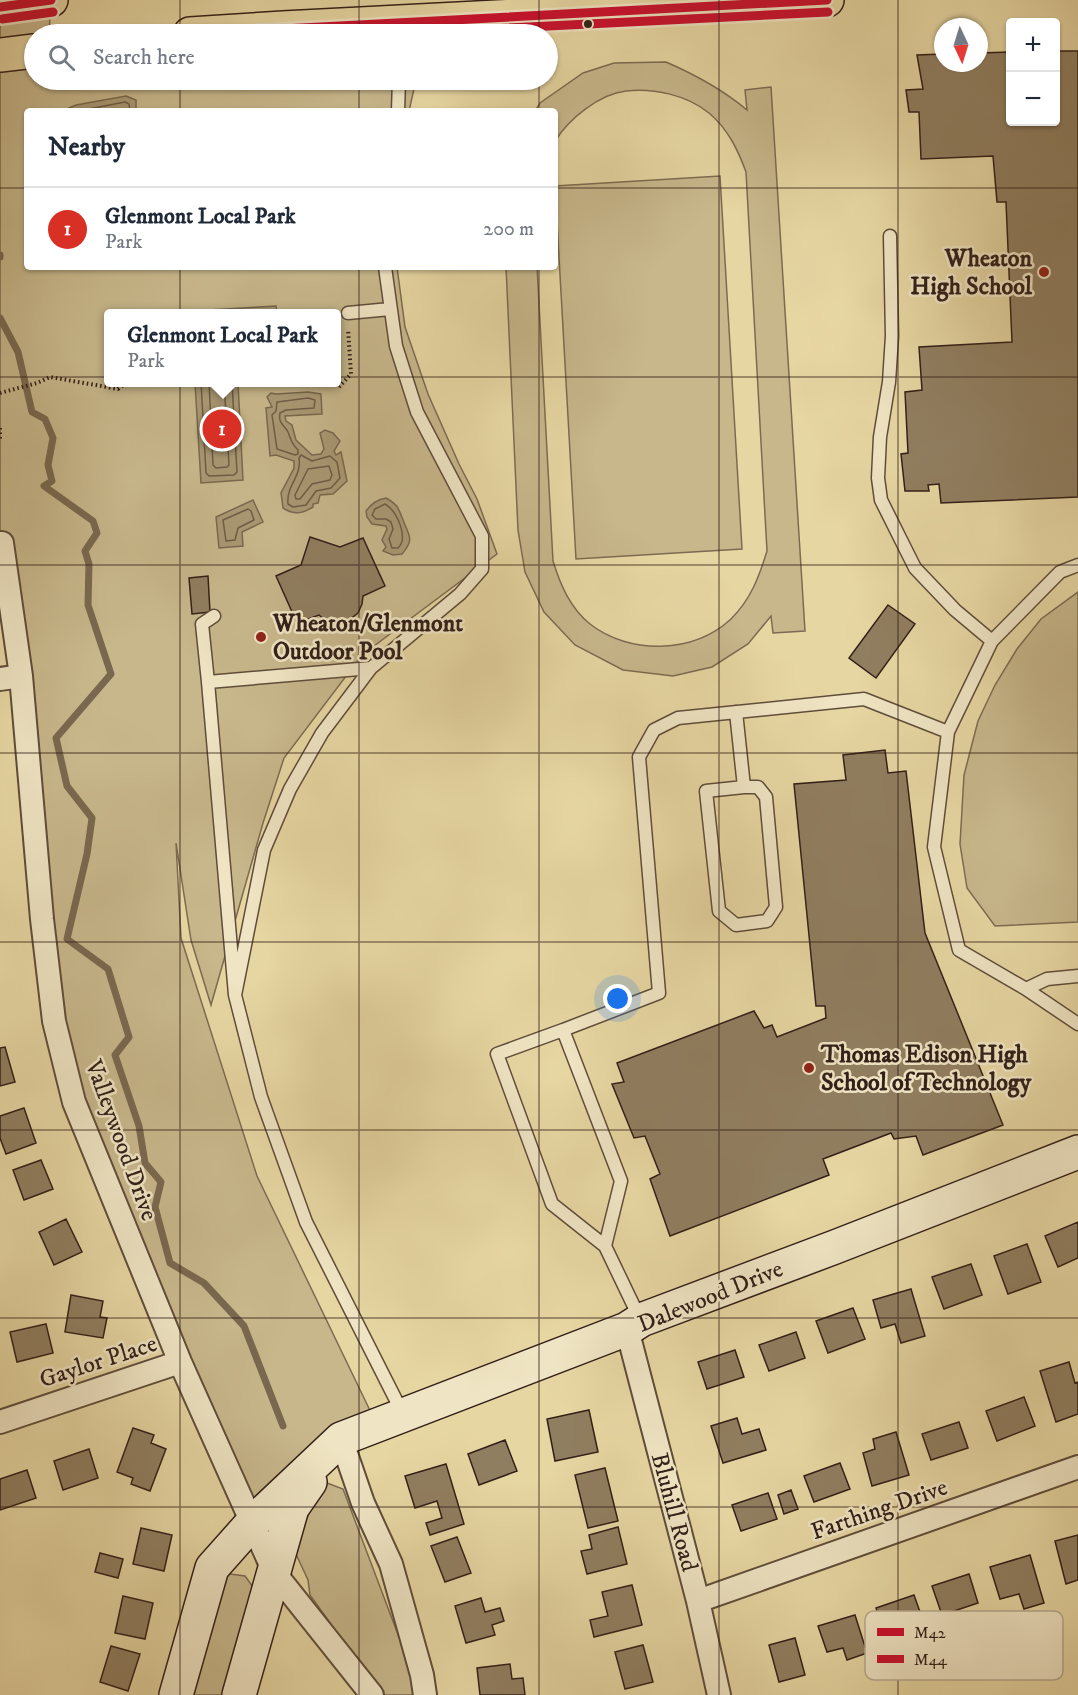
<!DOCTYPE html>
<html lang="en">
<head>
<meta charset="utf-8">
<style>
  :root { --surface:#fff; --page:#f6f6f7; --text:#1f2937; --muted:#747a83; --line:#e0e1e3; --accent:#d93025 }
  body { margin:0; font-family:"IM FELL DW Pica",serif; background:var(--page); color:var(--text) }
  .controls { position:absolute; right:18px; top:18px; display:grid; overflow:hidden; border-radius:6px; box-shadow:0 2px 4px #0004 }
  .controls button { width:54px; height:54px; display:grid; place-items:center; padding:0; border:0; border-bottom:2px solid var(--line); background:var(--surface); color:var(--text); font:30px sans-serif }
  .compass { position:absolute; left:934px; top:18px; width:54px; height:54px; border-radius:50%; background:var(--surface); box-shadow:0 2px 4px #0004; rotate:176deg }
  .you { position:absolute; left:618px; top:999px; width:21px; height:21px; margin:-15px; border:4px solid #fff; border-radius:50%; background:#1a73e8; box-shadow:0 0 0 9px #1a73e833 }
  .badge { display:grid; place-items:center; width:39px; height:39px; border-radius:50%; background:var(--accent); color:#fff; font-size:20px; font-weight:700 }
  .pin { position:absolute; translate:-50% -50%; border:3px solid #fff; box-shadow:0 2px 6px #0006 }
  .popup { position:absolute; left:104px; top:309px; width:237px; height:78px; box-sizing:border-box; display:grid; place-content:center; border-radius:6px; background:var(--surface); filter:drop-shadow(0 2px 4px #0005); font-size:20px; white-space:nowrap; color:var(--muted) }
  .popup b { font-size:22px; color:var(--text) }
  .popup::after { content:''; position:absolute; left:50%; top:100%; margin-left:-12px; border:12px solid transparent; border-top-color:var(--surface) }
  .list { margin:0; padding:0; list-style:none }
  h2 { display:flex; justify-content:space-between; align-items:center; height:78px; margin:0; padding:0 24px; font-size:26px }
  h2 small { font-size:20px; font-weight:400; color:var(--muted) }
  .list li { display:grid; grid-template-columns:39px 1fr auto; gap:18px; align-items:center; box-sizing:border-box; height:84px; padding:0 24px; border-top:2px solid var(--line) }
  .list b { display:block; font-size:22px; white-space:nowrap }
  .list p { margin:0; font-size:20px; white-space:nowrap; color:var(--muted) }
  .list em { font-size:20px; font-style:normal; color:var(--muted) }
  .icon { flex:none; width:33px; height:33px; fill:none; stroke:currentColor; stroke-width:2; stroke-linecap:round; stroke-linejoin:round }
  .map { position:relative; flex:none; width:1078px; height:1695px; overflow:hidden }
  .search { position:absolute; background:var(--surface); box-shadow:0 2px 4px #0004; left:24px; top:24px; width:534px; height:66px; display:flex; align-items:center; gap:15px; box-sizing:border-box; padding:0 21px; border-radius:33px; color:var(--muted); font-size:22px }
  .panel { position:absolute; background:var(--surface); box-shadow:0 2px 4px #0004; left:24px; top:108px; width:534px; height:162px; border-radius:6px }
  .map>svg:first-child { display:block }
  .green { fill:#c7b78b; stroke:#7c6b52; stroke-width:1.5; fill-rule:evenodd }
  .water { fill:#a99873; stroke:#79684f; stroke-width:1.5 }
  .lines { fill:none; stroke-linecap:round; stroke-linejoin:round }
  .shore { stroke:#6e5c46; stroke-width:1.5 }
  .stream { stroke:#79684f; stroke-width:7 }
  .building { fill:#907e60; stroke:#321f18; stroke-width:1.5 }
  .lane-casing { stroke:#5f4d3a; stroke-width:15 }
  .street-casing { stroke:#5f4d3a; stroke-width:26 }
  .secondary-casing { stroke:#321f18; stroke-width:36 }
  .primary-casing { stroke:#321f18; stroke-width:36 }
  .path { stroke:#321f18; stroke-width:4; stroke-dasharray:1.5 3; stroke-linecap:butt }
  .lane { stroke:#efe4c3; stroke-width:12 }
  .street { stroke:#efe4c3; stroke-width:22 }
  .secondary { stroke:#efe4c3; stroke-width:33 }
  .primary { stroke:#e6d6a2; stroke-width:33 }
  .bus-1-casing { stroke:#efe4c3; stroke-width:14 }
  .bus-2-casing { stroke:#efe4c3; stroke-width:14 }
  .bus-1 { stroke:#c8102e; stroke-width:9 }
  .bus-2 { stroke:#c8102e; stroke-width:9 }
  .grid { fill:none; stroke:#321f18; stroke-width:1.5; stroke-opacity:0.55 }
  .bus-dot { fill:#321f18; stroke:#efe4c3; stroke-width:2 }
  .poi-dot { fill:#8f2418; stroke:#efe4c3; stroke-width:2 }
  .labels { text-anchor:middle; stroke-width:5; stroke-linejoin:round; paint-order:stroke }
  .poi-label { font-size:24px; font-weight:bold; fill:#321f18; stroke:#efe4c3; text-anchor:start }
  .street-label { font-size:24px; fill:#321f18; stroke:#efe4c3 }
  .key { fill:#efe4c3; stroke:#b6a990; stroke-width:1.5 }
  .key-label { font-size:16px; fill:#321f18 }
</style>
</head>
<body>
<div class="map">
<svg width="1078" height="1695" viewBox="0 0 1078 1695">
  <rect width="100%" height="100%" fill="#e6d6a2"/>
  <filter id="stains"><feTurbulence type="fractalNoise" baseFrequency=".00333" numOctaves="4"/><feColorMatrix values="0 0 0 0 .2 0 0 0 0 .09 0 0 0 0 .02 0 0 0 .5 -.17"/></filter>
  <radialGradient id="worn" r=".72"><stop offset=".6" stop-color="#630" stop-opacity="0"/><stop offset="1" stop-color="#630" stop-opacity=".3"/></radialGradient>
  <path class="green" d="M0 0H51L49 34H34V80H416L409 111H27V267H397L405 327 428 394 459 464 477 499 497 554 362 655 284 758 263 823 211 1005 191 940 176 843 181 938 257 1176 377 1425 340 1439 274 1572 74 1102 0 543ZM108 314H336V382H108Z
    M666 62C696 75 722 89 747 110L745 90 771 87 805 631 773 633 771 616 748 644 712 667 673 676 623 670 575 645 544 612 525 572 518 530 506 267H537L553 561C560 584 570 608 590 624 630 655 693 654 731 619 751 599 759 577 767 551L746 172C738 150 728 129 709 113 687 95 654 88 626 91 599 94 569 119 555 141V111H535L540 103 583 73 614 63Z
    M720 176 742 549 576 559 555 186Z
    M1078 592V922L995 926 967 888 960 844 964 775 978 721 995 685 1017 649 1041 619Z
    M327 1483 343 1489 405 1653 416 1695H382L310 1595 308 1580 295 1552 297 1541 310 1511Z
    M230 1574 245 1576 253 1587 225 1695H188L221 1581Z"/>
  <path class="water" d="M126 96 136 100V109L134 111H62L76 105Z
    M276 306 277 313H191V311Z
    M195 383H238L243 480 201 483Z
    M308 392 321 394 322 414 285 416 286 421 292 425 296 440 312 455 321 454 324 449 320 433 325 430 333 433 340 441 334 451 336 455 341 452 347 481 333 494 320 495 318 503 313 504V507C302 514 294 515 283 508L281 493 294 468V461L276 455 270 456 266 408 272 407 267 397 271 393 276 394Z
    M386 498C398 505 398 507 403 520 409 536 415 539 402 554L393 555 383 551 386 547 382 540 387 529 386 526 372 524 367 517 366 511C372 503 377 500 386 498Z
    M253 500 263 522 242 532 243 546 219 548 216 517Z"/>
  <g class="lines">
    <path class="shore" d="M78 111 125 102 129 104 130 111
      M201 382 206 473 209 476 234 475 237 472 232 382
      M209 382 213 465 216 468 227 467 229 465 224 382
      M308 398 315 400 314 408 286 410 280 413C278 424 284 424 288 432 291 440 292 444 298 450V454L295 455 277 449 272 415 276 411 277 402Z
      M301 455 312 461 330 456 337 462 340 478 331 488 316 491 306 505 293 507 288 504C286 485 302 477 299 458Z
      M329 466 332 475 330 480 312 484 300 499H296L295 495 308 469Z
      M385 504C397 511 409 538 398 548H392L389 539 393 529 391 522 386 519H376L372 515 375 509Z
      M248 509 251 511 254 520 238 528 235 540 226 541 223 520Z"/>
    <path class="stream" d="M0 255V257
      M0 318 18 352 32 412 45 419 53 438 48 465 52 481 44 486 93 521 97 533 85 551 89 564 88 605 111 674 56 738 67 786 92 818 87 854 67 939 108 969 129 1037 115 1055 139 1126 145 1163 161 1182 155 1207 170 1263 204 1283 244 1326 283 1426"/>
  </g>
  <path class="building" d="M1056 51H1078V497L941 503 939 484 928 485 929 491H905L901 454 908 453 905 392 922 390 919 347 1012 342 1006 202H997L993 156 921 159 919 112H909L906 90 923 89 917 55 943 54V63H979V53L1010 52V122H1056Z
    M310 537 340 547 363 538 385 586 363 596 362 604 358 613 349 620 336 623 327 622 319 615 297 623 276 576 301 565Z
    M208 576 210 612 192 614 189 578Z
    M888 605 915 624 876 678 849 658Z
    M885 750 888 773 906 771 925 933 1003 1125 923 1155 916 1136 894 1139 891 1133 823 1159 829 1175 670 1236 650 1179 660 1174 645 1136 634 1138 612 1084 624 1082 617 1063 754 1011 764 1028 772 1025 777 1037 826 1018 825 1006H816L794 784 846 780 843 755Z
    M5 1047 15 1082 0 1086V1048Z
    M24 1108 36 1143 6 1154 0 1138V1116Z
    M41 1160 53 1189 24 1200 13 1170Z
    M66 1219 82 1252 54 1265 39 1232Z
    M1078 1222V1258L1058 1267 1045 1236Z
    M1027 1244 1041 1282 1008 1294 994 1256Z
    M971 1264 982 1295 944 1309 932 1277Z
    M911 1289 925 1336 901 1343 895 1324 881 1328 873 1300Z
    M71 1295 103 1301 100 1317 107 1318 103 1338 65 1332Z
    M853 1308 865 1339 828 1353 816 1321Z
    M46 1324 53 1353 17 1362 10 1332Z
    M796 1332 805 1358 769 1371 759 1345Z
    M735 1350 744 1377 707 1389 698 1362Z
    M1069 1362 1075 1383 1078 1382V1414L1056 1422 1040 1371Z
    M1024 1397 1035 1426 997 1441 986 1411Z
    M589 1410 598 1452 555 1461 547 1419Z
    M737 1418 742 1434 759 1429 766 1450 723 1463 711 1426Z
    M959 1422 968 1448 931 1460 922 1434Z
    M133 1428 154 1435 151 1443 166 1449 150 1491 131 1484 133 1478 117 1472Z
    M896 1432 909 1475 872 1486 863 1453 875 1449 873 1439Z
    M505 1440 517 1471 479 1485 468 1454Z
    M89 1449 98 1478 63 1490 54 1461Z
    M840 1463 850 1489 814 1502 804 1476Z
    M446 1464 464 1524 430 1535 426 1523 442 1518 437 1501 415 1508 405 1476Z
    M605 1468 618 1521 588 1528 575 1475Z
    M27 1470 36 1498 0 1510V1479Z
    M791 1490 798 1509 784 1514 778 1495Z
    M768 1493 777 1519 741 1531 732 1505Z
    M618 1527 627 1564 587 1574 581 1551 592 1549 589 1535Z
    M141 1528 172 1535 164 1571 133 1564Z
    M1078 1535V1580L1066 1584 1055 1541Z
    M457 1537 471 1573 445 1582 431 1546Z
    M100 1553 123 1559 118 1578 95 1572Z
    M1030 1555 1044 1603 1024 1609 1019 1594 1000 1599 990 1567Z
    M969 1574 978 1603 942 1615 932 1586Z
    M632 1585 642 1625 594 1637 590 1620 608 1616 602 1592Z
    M914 1595 925 1626 887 1639 876 1608Z
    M123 1596 153 1603 145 1639 115 1633Z
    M481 1598 485 1612 500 1608 504 1621 492 1625 495 1635 466 1643 455 1606Z
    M855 1615 867 1653 847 1660 843 1648 827 1652 818 1626Z
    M999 1633 1006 1653 984 1661 977 1641Z
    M795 1638 805 1675 779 1682 769 1645Z
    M941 1639 948 1661 929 1667 922 1645Z
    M643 1645 653 1682 625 1689 615 1652Z
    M111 1646 140 1654 128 1691 100 1682Z
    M510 1664 512 1679 523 1678 525 1695H480L477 1668Z"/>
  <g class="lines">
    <g class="lane-casing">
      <path id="lane" d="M398 111 399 80
        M890 236 892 336 889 382 880 437 878 478 881 500 915 568 955 610 992 641
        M348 313 390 309
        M1078 565 1060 572 992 641 948 732 934 847 959 950 1026 989 1078 1024
        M371 668 208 682 235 995 264 850 290 789 322 733 371 668 460 594 482 569V536L417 412 396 346 385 267
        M208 682 202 624 214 616
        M736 712 744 787H758L766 797 776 907 767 921 736 925 719 911 706 791 744 787
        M1026 989 1047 979 1078 976
        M235 995 261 1097 306 1222 403 1414
        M563 1030 659 993 639 757 654 730 678 718 864 699 948 732
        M605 1246 552 1204 497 1054 563 1030 621 1181 605 1246 640 1319"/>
    </g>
    <g class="street-casing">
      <path id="street" d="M2 543 21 676 42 919 54 1021 74 1102 180 1362 274 1572 372 1695
        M0 679 21 676
        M627 1329 698 1601 719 1695
        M0 1422 180 1362
        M341 1439 363 1503 391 1564 422 1675 425 1695
        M698 1601 1078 1467"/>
    </g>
    <g class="secondary-casing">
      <path id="secondary" d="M176 1695 212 1568 252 1523 341 1439 627 1329 641 1320 835 1247 1078 1152
        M239 1695 292 1508 310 1482"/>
    </g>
    <g class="primary-casing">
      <path id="primary" d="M0 7 51 0
        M190 34 283 28 827 0
        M0 55 34 51"/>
    </g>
    <path class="path" d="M339 387 351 374 348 329
      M0 393 37 383 50 377 118 389 127 382
      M0 428V439"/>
    <use href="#lane" class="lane"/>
    <use href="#street" class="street"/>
    <use href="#secondary" class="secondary"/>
    <use href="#primary" class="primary"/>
    <g class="bus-1-casing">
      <path id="bus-1" d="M0 7 51 0
        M190 34 827 0"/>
    </g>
    <g class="bus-2-casing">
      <path id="bus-2" d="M2 19 53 12
        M390 34 828 12"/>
    </g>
    <use href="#bus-1" class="bus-1"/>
    <use href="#bus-2" class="bus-2"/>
  </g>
  <path class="grid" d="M180 0V34M359 0V34M539 0V34M719 0V1695M898 0V1695M180 80V111M359 80V111M539 80V111M0 188H27M555 188H1078M180 267V1695M359 267V1695M539 267V1695M0 377H1078M0 565H1078M0 753H1078M0 942H1078M0 1130H1078M0 1318H1078M0 1507H1078"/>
  <circle class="bus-dot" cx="588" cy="24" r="5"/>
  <g class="poi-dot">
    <circle cx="1044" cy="272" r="6"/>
    <circle cx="261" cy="637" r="6"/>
    <circle cx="809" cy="1068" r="6"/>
  </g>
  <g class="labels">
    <g class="poi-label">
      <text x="1032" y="266" text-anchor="end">Wheaton<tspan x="1032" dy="28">High School</tspan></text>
      <text x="273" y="631">Wheaton/Glenmont<tspan x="273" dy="28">Outdoor Pool</tspan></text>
      <text x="821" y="1062">Thomas Edison High<tspan x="821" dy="28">School of Technology</tspan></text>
    </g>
    <g class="street-label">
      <text transform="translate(122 1140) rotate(70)" y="8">Valleywood Drive</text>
      <text transform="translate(710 1296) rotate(-22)" y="8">Dalewood Drive</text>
      <text transform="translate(98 1361) rotate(-18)" y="8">Gaylor Place</text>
      <text transform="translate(879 1509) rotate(-19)" y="8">Farthing Drive</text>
      <text transform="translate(675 1512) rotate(75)" y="8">Bluhill Road</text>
    </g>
  </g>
  <rect x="865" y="1611" width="198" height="69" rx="9" class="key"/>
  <rect x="877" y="1628" width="27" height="8" fill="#c8102e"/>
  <rect x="877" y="1655" width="27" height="8" fill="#c8102e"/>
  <g class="key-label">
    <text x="914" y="1638">M42</text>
    <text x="914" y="1665">M44</text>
  </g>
  <rect width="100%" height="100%" filter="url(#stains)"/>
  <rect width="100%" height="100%" fill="url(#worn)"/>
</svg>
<div class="controls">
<button>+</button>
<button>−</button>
</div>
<svg class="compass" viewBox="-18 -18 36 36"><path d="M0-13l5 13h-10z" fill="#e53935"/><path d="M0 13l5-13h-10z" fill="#747a83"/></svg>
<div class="you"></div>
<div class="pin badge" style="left:222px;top:429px">1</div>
<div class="popup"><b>Glenmont Local Park</b>Park</div>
<div class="search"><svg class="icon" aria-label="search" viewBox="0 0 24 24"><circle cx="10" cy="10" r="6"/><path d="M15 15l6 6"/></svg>Search here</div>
<section class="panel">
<h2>Nearby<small></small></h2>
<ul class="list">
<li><span class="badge">1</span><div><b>Glenmont Local Park</b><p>Park</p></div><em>200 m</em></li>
</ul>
</section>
</div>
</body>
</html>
